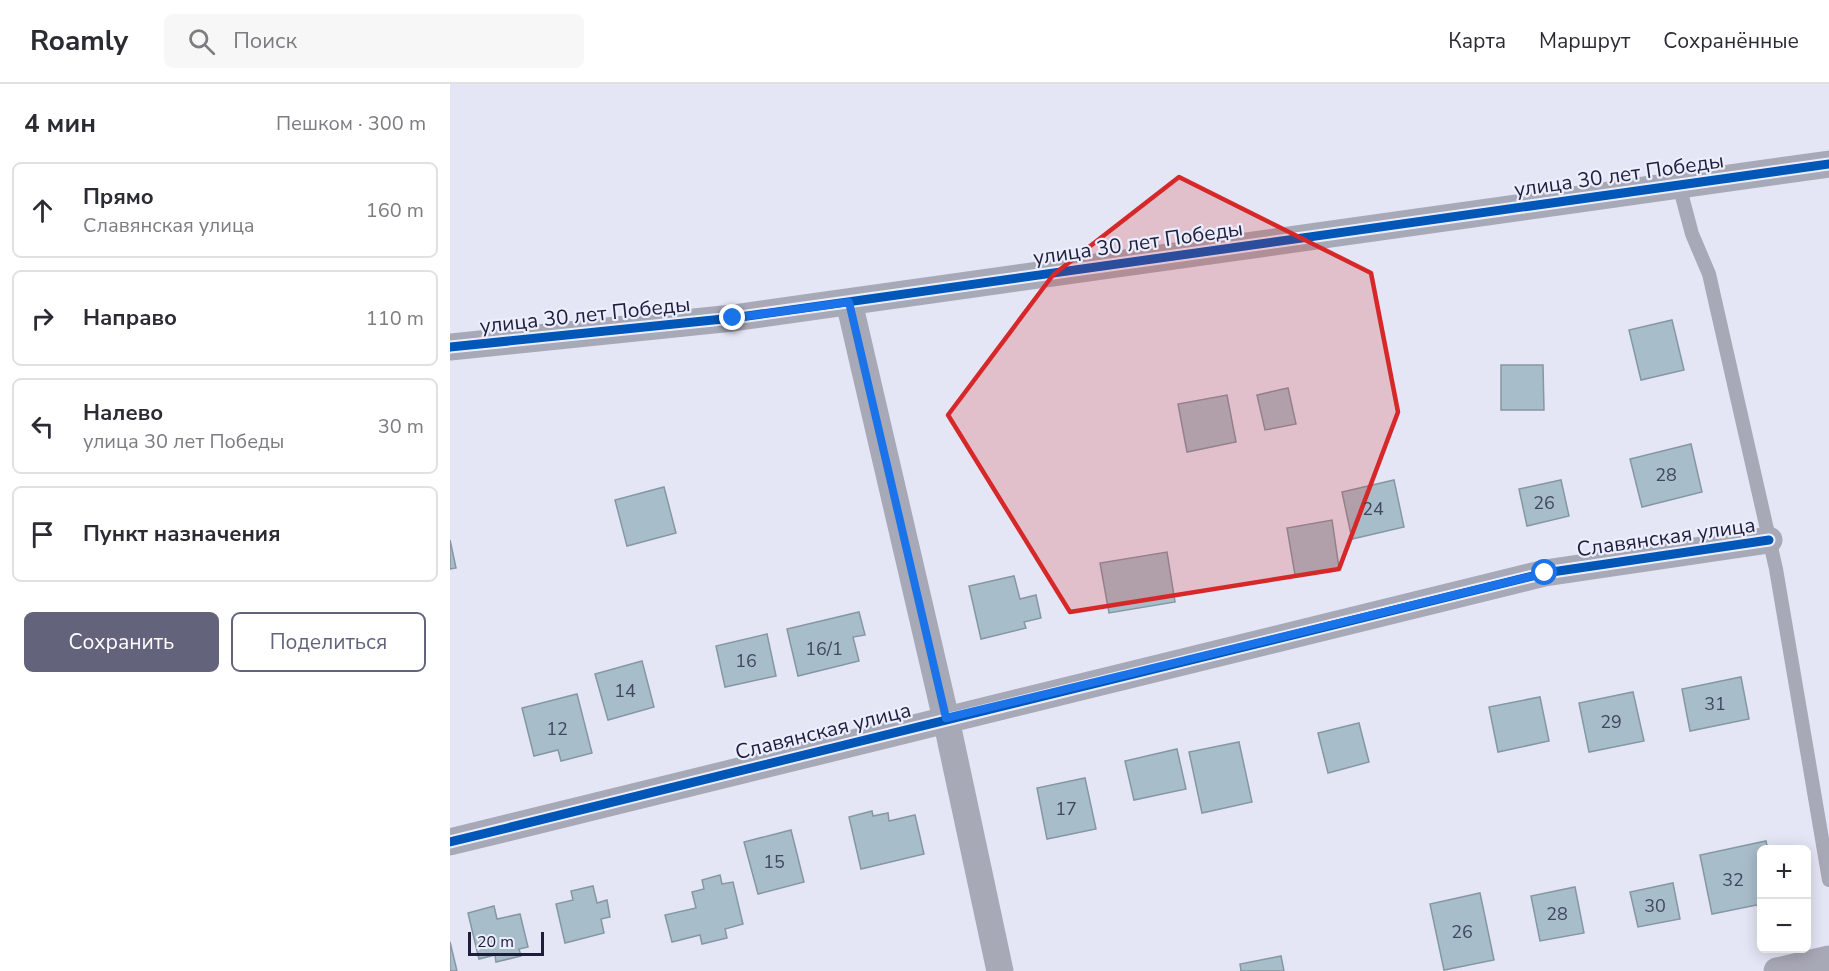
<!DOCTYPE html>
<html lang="ru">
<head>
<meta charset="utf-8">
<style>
  :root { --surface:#fff; --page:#f7f7f7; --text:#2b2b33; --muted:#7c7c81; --line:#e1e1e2; --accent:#63647c }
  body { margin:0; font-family:"Nunito Sans",sans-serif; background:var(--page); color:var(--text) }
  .controls { position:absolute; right:18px; bottom:18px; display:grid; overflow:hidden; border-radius:9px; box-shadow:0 3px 15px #0003 }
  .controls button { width:54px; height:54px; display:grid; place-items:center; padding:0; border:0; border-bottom:2px solid var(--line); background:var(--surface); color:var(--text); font:30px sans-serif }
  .scale { position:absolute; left:18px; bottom:15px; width:76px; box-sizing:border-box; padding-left:6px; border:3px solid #1d1e3a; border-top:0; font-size:16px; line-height:21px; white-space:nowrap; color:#1d1e3a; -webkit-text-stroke:4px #eceefe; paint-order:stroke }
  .stop { position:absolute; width:18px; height:18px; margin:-14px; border:4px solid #1a73e8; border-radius:50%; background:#fff }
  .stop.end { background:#1a73e8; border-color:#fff; box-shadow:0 2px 6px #0008 }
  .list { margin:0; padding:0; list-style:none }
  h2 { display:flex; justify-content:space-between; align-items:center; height:78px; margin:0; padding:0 24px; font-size:26px }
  h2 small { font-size:20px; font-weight:400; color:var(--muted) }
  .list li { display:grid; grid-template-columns:39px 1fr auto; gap:18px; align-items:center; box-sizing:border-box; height:96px; margin:0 12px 12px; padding:0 12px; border:2px solid var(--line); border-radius:9px }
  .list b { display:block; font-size:22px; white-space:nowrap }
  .list p { margin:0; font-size:20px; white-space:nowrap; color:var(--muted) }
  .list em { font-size:20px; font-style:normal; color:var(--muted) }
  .actions { display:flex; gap:12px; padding:18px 24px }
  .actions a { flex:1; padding:14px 0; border:2px solid var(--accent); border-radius:9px; text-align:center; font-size:21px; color:var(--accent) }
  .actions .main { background:var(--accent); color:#fff }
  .icon { flex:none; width:33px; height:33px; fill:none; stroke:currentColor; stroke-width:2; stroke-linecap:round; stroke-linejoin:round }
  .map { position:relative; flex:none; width:1379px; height:887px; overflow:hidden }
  header { display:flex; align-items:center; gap:36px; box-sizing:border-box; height:84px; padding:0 30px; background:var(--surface); border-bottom:2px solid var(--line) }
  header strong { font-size:28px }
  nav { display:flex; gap:33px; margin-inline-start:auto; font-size:21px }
  .search { width:420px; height:54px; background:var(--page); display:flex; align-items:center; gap:15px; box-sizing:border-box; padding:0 21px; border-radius:9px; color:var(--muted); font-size:22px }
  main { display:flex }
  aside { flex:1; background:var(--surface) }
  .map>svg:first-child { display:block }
  .building { fill:#a8bdca; stroke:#8597a2; stroke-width:1.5 }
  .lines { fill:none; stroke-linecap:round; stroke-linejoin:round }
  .lane { stroke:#a8a9b6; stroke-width:14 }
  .street { stroke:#a8a9b6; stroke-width:27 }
  .cycleway-casing { stroke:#eceefe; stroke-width:13 }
  .cycleway { stroke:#0057b8; stroke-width:9 }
  .route { stroke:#1a73e8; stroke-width:8 }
  .marked { fill:#d62828; fill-opacity:0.2; stroke:#d62828; stroke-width:4.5; stroke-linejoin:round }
  .labels { text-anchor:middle; stroke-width:4.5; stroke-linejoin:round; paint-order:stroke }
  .number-label { font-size:18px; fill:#40465e }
  .street-label { font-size:21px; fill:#1d1e3a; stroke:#eceefe }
</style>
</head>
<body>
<header>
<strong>Roamly</strong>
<div class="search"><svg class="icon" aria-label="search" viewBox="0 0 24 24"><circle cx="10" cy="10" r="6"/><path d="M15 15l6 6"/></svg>Поиск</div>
<nav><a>Карта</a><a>Маршрут</a><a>Сохранённые</a></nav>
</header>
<main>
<aside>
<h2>4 мин<small>Пешком · 300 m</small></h2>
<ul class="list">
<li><svg class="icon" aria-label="ahead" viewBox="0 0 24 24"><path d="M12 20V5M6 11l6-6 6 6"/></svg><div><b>Прямо</b><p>Славянская улица</p></div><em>160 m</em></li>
<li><svg class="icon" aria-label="right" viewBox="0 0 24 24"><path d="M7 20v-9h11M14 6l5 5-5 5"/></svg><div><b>Направо</b></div><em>110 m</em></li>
<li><svg class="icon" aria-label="left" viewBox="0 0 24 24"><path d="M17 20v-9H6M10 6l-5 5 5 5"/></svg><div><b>Налево</b><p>улица 30 лет Победы</p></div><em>30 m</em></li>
<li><svg class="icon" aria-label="arrive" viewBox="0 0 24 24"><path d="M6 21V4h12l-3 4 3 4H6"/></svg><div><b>Пункт назначения</b></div></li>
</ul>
<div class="actions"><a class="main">Сохранить</a><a>Поделиться</a></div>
</aside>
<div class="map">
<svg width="1379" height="887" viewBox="0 0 1379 887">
  <rect width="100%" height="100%" fill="#e4e6f6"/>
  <path class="building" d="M1222 236 1234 286 1191 296 1179 246Z
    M1051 281H1093L1094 326H1051Z
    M838 304 846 340 815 346 807 311Z
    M777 311 786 358 737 368 728 320Z
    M1241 360 1252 408 1192 423 1180 375Z
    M944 396 954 443 902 455 892 408Z
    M1111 396 1119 432 1077 442 1069 405Z
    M214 403 226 449 177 462 165 416Z
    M882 436 889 484 845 491 837 444Z
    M0 456 6 484 0 485Z
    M717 468 725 518 659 529 650 479Z
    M564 492 570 515 586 511 591 534 574 538 576 544 531 555 519 502Z
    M409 528 415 551 403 553 409 577 348 592 337 545Z
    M317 550 326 592 275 603 266 562Z
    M192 577 204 623 158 636 145 590Z
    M1291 593 1299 635 1240 647 1232 605Z
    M1183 608 1194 657 1139 668 1129 619Z
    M127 610 142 669 111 677 108 666 84 672 72 624Z
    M1090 613 1099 657 1048 668 1039 623Z
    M909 639 919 678 878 689 868 649Z
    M789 658 802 718 752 729 739 668Z
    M727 665 736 705 684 716 675 677Z
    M635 694 646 745 597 755 587 704Z
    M422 727 423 732 438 729 439 737 465 731 474 770 411 785 399 733Z
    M341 746 354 798 308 810 294 758Z
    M1316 757 1318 766H1312V820L1262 830 1250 771Z
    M270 791 272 800 283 798 293 840 275 845 277 854 252 860 250 851 222 858 215 831 246 824 242 808 254 805 252 796Z
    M1223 799 1230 835 1188 843 1180 808Z
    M143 802 147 819 157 816 160 833 151 835 154 849 115 859 106 820 123 816 121 807Z
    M1125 803 1134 849 1090 857 1081 812Z
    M1030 809 1044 876 994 886 980 820Z
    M44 822 47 835 70 830 78 863 69 865 71 872 46 878 45 871 29 875 18 829Z
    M0 858 7 887H0Z
    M831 872 834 887H791L790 880Z"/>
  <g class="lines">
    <path class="lane" d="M1229 101 1242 150 1259 190 1326 485 1379 796"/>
    <path class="street" d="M399 218 496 635 550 887
      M0 263 283 234 1379 80
      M0 758 1095 489 1319 456
      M1327 887 1379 875"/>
    <g class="cycleway-casing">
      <path id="cycleway" d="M0 263 283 234 1379 80
        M0 758 1095 489 1319 456"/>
    </g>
    <use href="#cycleway" class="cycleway"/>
  </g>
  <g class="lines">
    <path class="route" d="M283 234 399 218 496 634 1095 489"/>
  </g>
  <path class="marked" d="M729 93 921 189 948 328 889 485 620 528 498 331 603 191Z"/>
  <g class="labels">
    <g class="number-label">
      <text x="1216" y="397">28</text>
      <text x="1094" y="425">26</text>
      <text x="923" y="431">24</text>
      <text x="374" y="571">16/1</text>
      <text x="296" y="583">16</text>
      <text x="175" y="613">14</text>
      <text x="1265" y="626">31</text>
      <text x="1161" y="644">29</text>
      <text x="107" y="651">12</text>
      <text x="616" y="731">17</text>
      <text x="324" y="784">15</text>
      <text x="1283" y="802">32</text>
      <text x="1205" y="828">30</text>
      <text x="1107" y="836">28</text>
      <text x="1012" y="854">26</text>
    </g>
    <g class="street-label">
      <text transform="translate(1169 91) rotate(-8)" y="7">улица 30 лет Победы</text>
      <text transform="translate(688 159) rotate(-8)" y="7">улица 30 лет Победы</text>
      <text transform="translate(135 231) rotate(-6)" y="7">улица 30 лет Победы</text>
      <text transform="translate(1216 453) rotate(-8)" y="7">Славянская улица</text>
      <text transform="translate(373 647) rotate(-14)" y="7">Славянская улица</text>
    </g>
  </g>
</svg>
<div class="controls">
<button>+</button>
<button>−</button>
</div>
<div class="scale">20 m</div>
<div class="stop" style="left:1095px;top:489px"></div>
<div class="stop end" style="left:283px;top:234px"></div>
</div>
</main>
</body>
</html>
